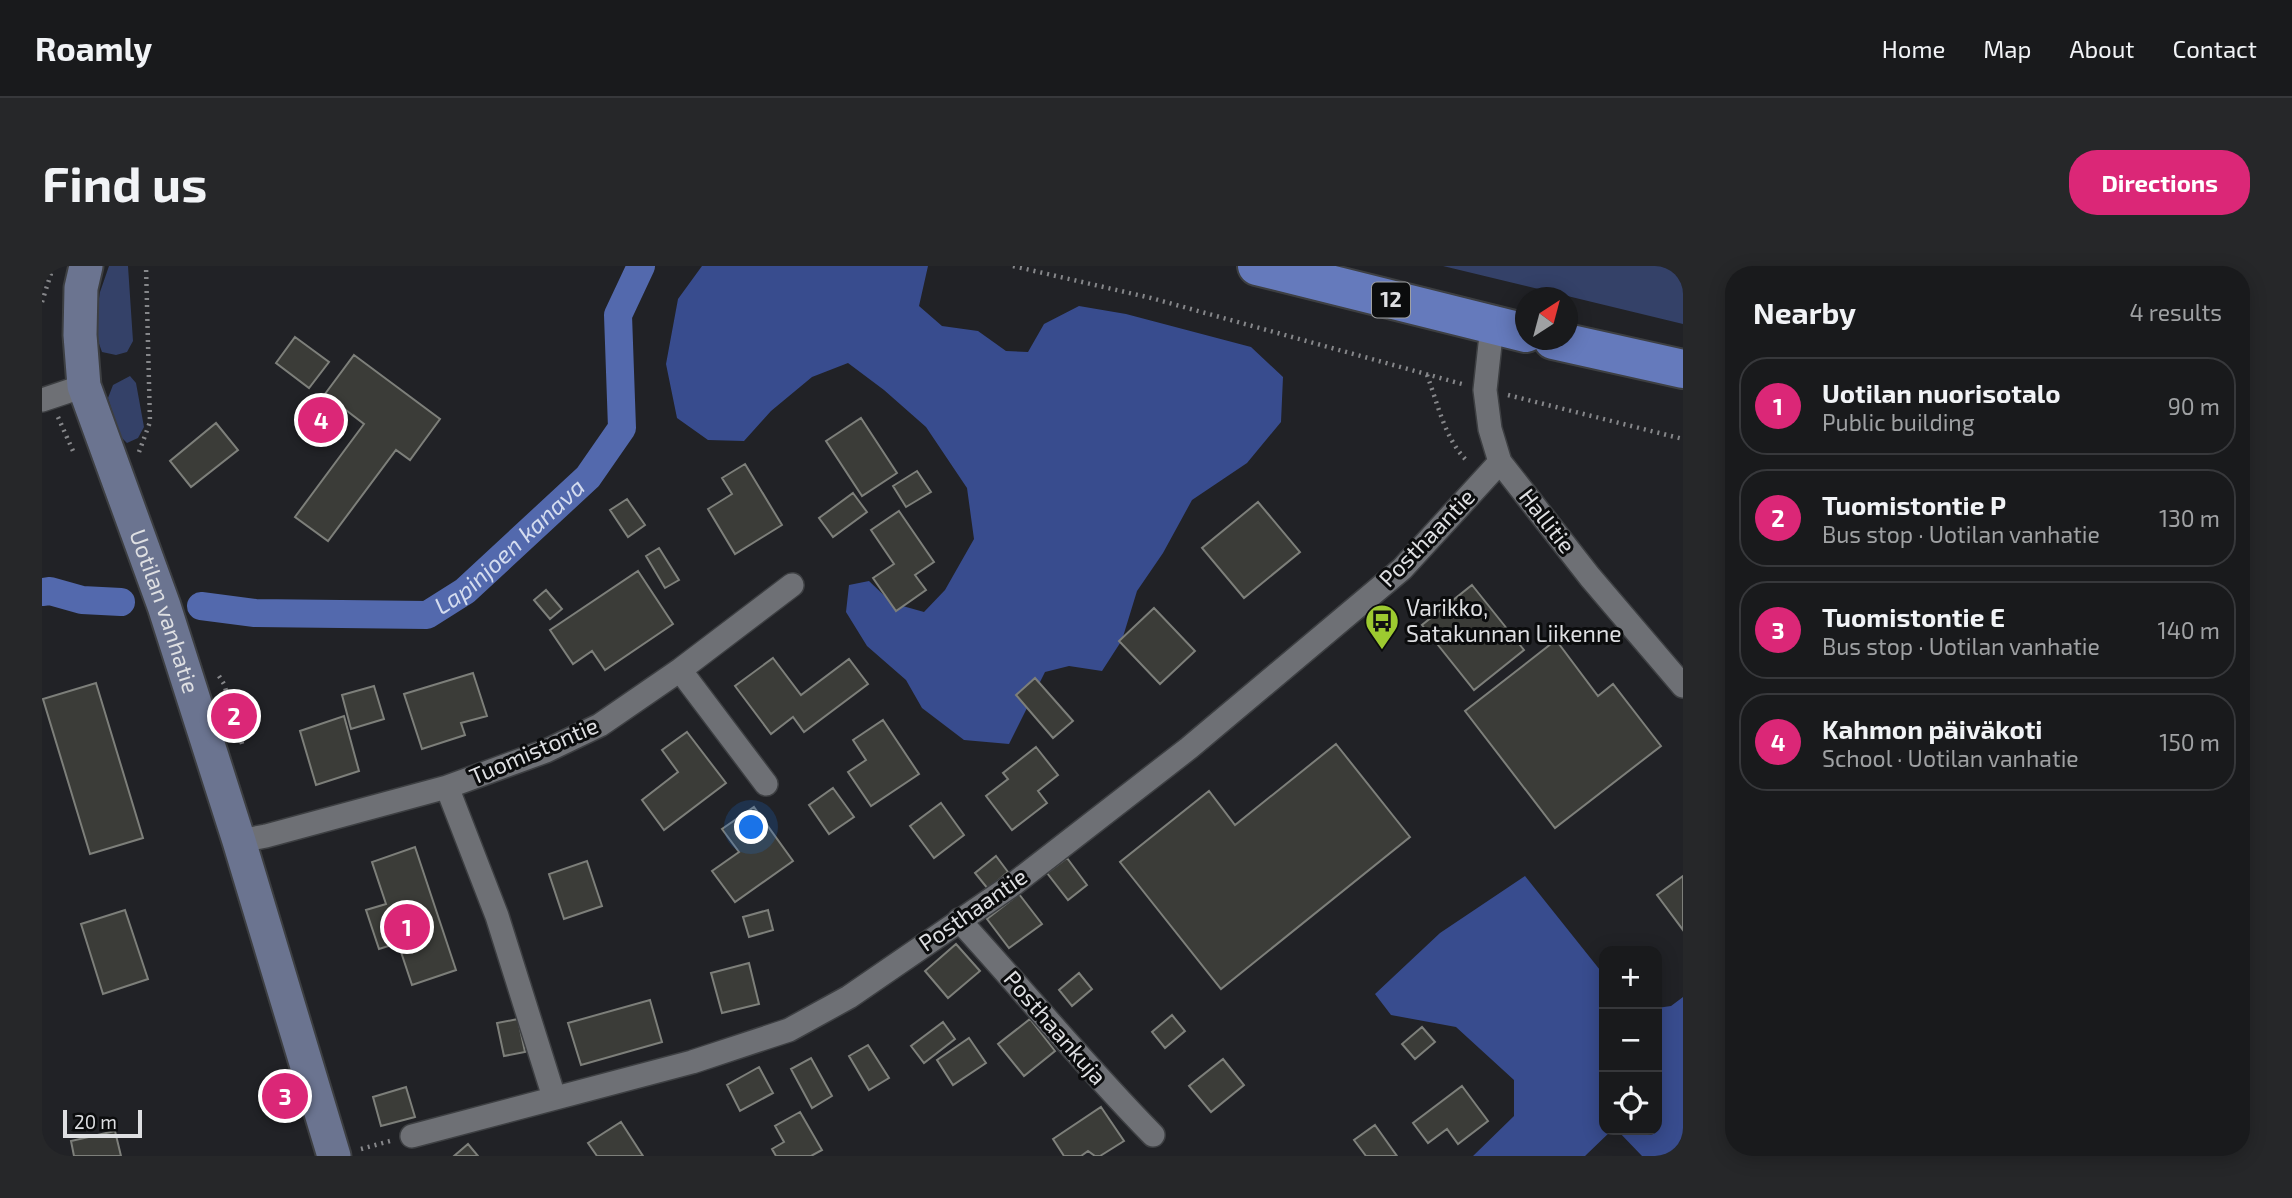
<!DOCTYPE html>
<html lang="en">
<head>
<meta charset="utf-8">
<style>
  :root { --surface:#191a1c; --page:#262729; --text:#f1f3f6; --muted:#9fa1a3; --line:#37383b; --accent:#db2777 }
  body { margin:0; font-family:"Exo 2",sans-serif; background:var(--page); color:var(--text) }
  .controls { position:absolute; right:21px; bottom:21px; display:grid; overflow:hidden; border-radius:14px; box-shadow:0 4px 18px #0003 }
  .controls button { width:63px; height:63px; display:grid; place-items:center; padding:0; border:0; border-bottom:2px solid var(--line); background:var(--surface); color:var(--text); font:35px sans-serif }
  .compass { position:absolute; left:1473px; top:21px; width:63px; height:63px; border-radius:50%; background:var(--surface); box-shadow:0 4px 18px #0003; rotate:36deg }
  .scale { position:absolute; left:21px; bottom:18px; width:79px; box-sizing:border-box; padding-left:7px; border:4px solid #dedfe2; border-top:0; font-size:19px; line-height:24px; white-space:nowrap; color:#dedfe2; -webkit-text-stroke:5px #0b0c0d; paint-order:stroke }
  .you { position:absolute; left:710px; top:562px; width:24px; height:24px; margin:-18px; border:5px solid #fff; border-radius:50%; background:#1a73e8; box-shadow:0 0 0 10px #1a73e833 }
  .badge { display:grid; place-items:center; width:46px; height:46px; border-radius:50%; background:var(--accent); color:#fff; font-size:23px; font-weight:700 }
  .pin { position:absolute; translate:-50% -50%; border:4px solid #fff; box-shadow:0 2px 7px #0006 }
  .list { margin:0; padding:0; list-style:none }
  h2 { display:flex; justify-content:space-between; align-items:center; height:91px; margin:0; padding:0 28px; font-size:30px }
  h2 small { font-size:23px; font-weight:400; color:var(--muted) }
  .list li { display:grid; grid-template-columns:46px 1fr auto; gap:21px; align-items:center; box-sizing:border-box; height:98px; margin:0 14px 14px; padding:0 14px; border:2px solid var(--line); border-radius:28px }
  .list b { display:block; font-size:26px; white-space:nowrap }
  .list p { margin:0; font-size:23px; white-space:nowrap; color:var(--muted) }
  .list em { font-size:23px; font-style:normal; color:var(--muted) }
  .icon { flex:none; width:38px; height:38px; fill:none; stroke:currentColor; stroke-width:2; stroke-linecap:round; stroke-linejoin:round }
  .map { position:relative; flex:none; width:1641px; height:890px; overflow:hidden; border-radius:28px }
  header { display:flex; align-items:center; gap:42px; box-sizing:border-box; height:98px; padding:0 35px; background:var(--surface); border-bottom:2px solid var(--line) }
  header strong { font-size:33px }
  nav { display:flex; gap:38px; margin-inline-start:auto; font-size:24px }
  .intro { display:flex; align-items:center; justify-content:space-between; box-sizing:border-box; height:168px; padding:0 42px }
  h1 { margin:0; font-size:49px }
  .button { padding:18px 32px; border-radius:28px; background:var(--accent); color:#fff; font-size:24px; font-weight:700 }
  main { display:flex; gap:42px; padding:0 42px }
  aside { flex:1; background:var(--surface); border-radius:28px; box-shadow:0 4px 18px #0003 }
  .map>svg:first-child { display:block }
  .green { fill:#344168 }
  .forest { fill:#384c8e }
  .lines { fill:none; stroke-linecap:round; stroke-linejoin:round }
  .canal { stroke:#5369ad; stroke-width:28 }
  .building { fill:#3b3c38; stroke:#7d7f7a; stroke-width:2 }
  .minor-casing { stroke:#3d3f42; stroke-width:26 }
  .secondary-casing { stroke:#3d3f42; stroke-width:37 }
  .trunk-casing { stroke:#3d3f42; stroke-width:42 }
  .path { stroke:#86878a; stroke-width:4.5; stroke-dasharray:2 5; stroke-linecap:butt }
  .minor { stroke:#6e7075; stroke-width:23 }
  .secondary { stroke:#6b7490; stroke-width:33 }
  .trunk { stroke:#657abc; stroke-width:38 }
  .labels { text-anchor:middle; stroke-width:6; stroke-linejoin:round; paint-order:stroke }
  .shield { fill:#0b0c0d; stroke:#9fa0a2; stroke-width:2 }
  .shield-label { font-size:21px; font-weight:bold; fill:#dedfe2 }
  .street-label { font-size:23px; fill:#dedfe2; stroke:#0b0c0d }
  .poi-label { font-size:23px; fill:#dedfe2; stroke:#0b0c0d; text-anchor:start }
  .water-label { font-size:24px; font-style:italic; fill:#d4dcef; stroke:#0b0c0d }
</style>
</head>
<body>
<header>
<strong>Roamly</strong>
<nav><a>Home</a><a>Map</a><a>About</a><a>Contact</a></nav>
</header>
<div class="intro"><h1>Find us</h1><a class="button">Directions</a></div>
<main>
<div class="map">
<svg width="1641" height="890" viewBox="0 0 1641 890">
  <rect width="100%" height="100%" fill="#212226"/>
  <path class="green" d="M67 0H86L91 75 85 86 74 89 60 86 52 64 58 26Z
    M1401 0H1641V58Z
    M88 110 94 117 102 161 96 172 85 177 78 170 66 132 71 119Z"/>
  <path class="forest" d="M660 0H886L877 40 900 60 936 65 964 85 986 86 1002 58 1037 40 1084 48 1209 81 1241 111 1239 156 1205 197 1150 234 1121 287 1095 325 1080 374 1060 405 1027 400 1003 406 967 478 922 474 880 442 864 414 825 380 804 346 807 319 827 315 850 337 882 346 903 324 932 273 925 222 884 161 842 124 806 97 770 111 729 145 702 175 666 174 635 152 624 98 636 33Z
    M1483 610 1562 709V864H1570L1543 890H1431L1472 850V814L1414 761 1349 749 1333 728 1398 667Z
    M1641 731V890H1600L1575 864H1615V742L1629 740Z"/>
  <g class="lines">
    <g class="canal">
      <path d="M0 326 8 325 40 334 79 336"/>
      <path id="s1" d="M159 340 213 347 385 349 423 325 546 211 580 162 576 49 599 0"/>
    </g>
  </g>
  <path class="building" d="M253 71 287 96 267 122 234 97Z
    M312 89 398 153 368 194 354 184 286 275 253 251 322 158 283 128Z
    M819 152 855 207 820 230 784 175Z
    M174 157 196 184 149 221 128 195Z
    M703 198 740 259 693 288 666 243 690 228 680 212Z
    M875 205 889 226 864 241 851 220Z
    M811 227 825 246 791 271 777 252Z
    M585 233 603 259 586 271 568 244Z
    M1216 236 1258 286 1202 332 1160 282Z
    M857 245 892 296 873 309 884 324 854 345 831 312 852 298 829 264Z
    M617 282 637 314 623 322 604 290Z
    M596 305 631 358 563 404 550 385 531 398 508 364Z
    M1430 319 1482 384 1432 424 1380 359Z
    M504 324 520 343 508 353 492 334Z
    M1112 342 1153 385 1118 418 1077 375Z
    M1514 374 1556 430 1571 418 1619 480 1513 562 1423 445Z
    M731 392 759 429 807 393 826 418 762 466 751 451 729 468 693 420Z
    M431 407 445 450 419 457 423 469 380 483 362 428Z
    M993 412 1031 455 1011 472 974 429Z
    M54 417 101 572 48 588 1 433Z
    M332 420 342 453 309 463 300 429Z
    M302 450 317 505 274 519 258 465Z
    M841 454 877 508 829 540 806 506 824 494 811 474Z
    M645 466 684 517 622 564 600 534 636 506 620 484Z
    M1294 478 1368 571 1179 723 1078 596 1167 525 1193 559Z
    M994 481 1016 509 996 525 1005 537 970 564 944 530 966 513 961 507Z
    M791 522 812 551 787 568 767 539Z
    M899 537 922 569 892 592 868 560Z
    M712 541 751 595 693 636 670 605 697 586 680 563Z
    M373 581 414 704 370 719 356 677 337 683 324 644 344 638 330 596Z
    M954 590 966 606 946 623 933 607Z
    M1025 592 1045 619 1026 634 1005 607Z
    M545 595 560 640 522 653 507 608Z
    M1641 610V664L1615 629Z
    M977 628 1000 658 967 682 945 653Z
    M83 644 106 713 61 728 39 658Z
    M726 644 731 664 707 671 701 651Z
    M914 678 938 705 906 732 883 705Z
    M707 697 717 738 680 747 669 707Z
    M1037 707 1050 723 1030 740 1017 724Z
    M608 734 620 776 539 799 526 757Z
    M1130 749 1143 765 1123 782 1110 766Z
    M476 753 483 786 462 790 455 757Z
    M988 753 1013 785 982 810 956 778Z
    M901 756 913 773 882 797 869 780Z
    M1380 761 1393 776 1373 793 1360 778Z
    M927 772 944 797 911 819 895 794Z
    M826 779 847 812 827 824 807 790Z
    M769 792 790 830 770 842 749 803Z
    M1181 793 1202 819 1169 846 1147 820Z
    M717 801 731 827 698 845 685 819Z
    M1420 820 1446 855 1416 878 1405 863 1386 877 1371 857Z
    M364 821 373 851 339 860 331 831Z
    M1059 841 1082 875 1058 890H1053L1046 885 1039 890H1022L1011 873Z
    M758 846 780 884 769 890H734L730 883 742 876 733 860Z
    M579 856 601 890H555L546 877Z
    M1333 859 1355 890H1324L1312 874Z
    M73 865 79 890H32L29 875Z
    M426 878 436 890H412Z"/>
  <g class="lines">
    <g class="minor-casing">
      <path id="minor" d="M1450 60 1443 124 1448 163 1458 196 1548 311 1641 420
        M0 134 42 120
        M638 404 724 518
        M405 521 455 650 512 831
        M197 575 224 570 405 521 504 485 558 459 638 404 750 319
        M917 654C982 725 1043 800 1111 869
        M370 870 650 796 747 764 807 731 973 617 1147 482 1360 303 1458 196"/>
    </g>
    <g class="secondary-casing">
      <g id="secondary">
        <path id="s2" d="M44 0 39 22 38 69 42 120 122 340 197 575 292 890"/>
      </g>
    </g>
    <g class="trunk-casing">
      <path id="trunk" d="M1215 0 1484 67
        M1511 74 1641 103"/>
    </g>
    <path class="path" d="M971 0 1109 32 1420 118
      M0 36 11 1
      M1385 109C1396 138 1403 174 1426 196
      M1466 129 1641 173
      M16 151 31 185
      M97 186 108 156 104 0
      M177 410 182 418 201 481
      M319 883 348 875"/>
    <use href="#minor" class="minor"/>
    <use href="#secondary" class="secondary"/>
    <use href="#trunk" class="trunk"/>
  </g>
  <defs>
    <g id="bus-pin" transform="scale(1.75)"><path d="M0 17L-7.5 6A9.5 9.5 0 1 1 7.5 6Z" fill="#9dca30" stroke="#0b0c0d"/><path d="M-5-6H5V4H4V6H2V4H-2V6H-4V4H-5ZM-3.5-4V0h7V-4ZM-3.5 1.2v1.5H-2V1.2ZM2 1.2v1.5H3.5V1.2Z" fill="#111"/></g>
  </defs>
  <g fill-rule="evenodd">
    <use href="#bus-pin" x="1340" y="355"/>
  </g>
  <g class="labels">
    <rect class="shield" x="1330" y="16.5" width="38" height="35" rx="5"/>
    <g class="shield-label">
      <text x="1349" y="41">12</text>
    </g>
    <g class="street-label">
      <text transform="translate(1505 255) rotate(52)" y="8">Hallitie</text>
      <text transform="translate(1385 272) rotate(-46)" y="8">Posthaantie</text>
      <text dy="8" stroke="none"><textPath href="#s2" startOffset="360">Uotilan vanhatie</textPath></text>
      <text transform="translate(492 485) rotate(-23)" y="8">Tuomistontie</text>
      <text transform="translate(931 644) rotate(-35)" y="8">Posthaantie</text>
      <text transform="translate(1013 762) rotate(49)" y="8">Posthaankuja</text>
    </g>
    <g class="poi-label">
      <text x="1364" y="350">Varikko,<tspan x="1364" dy="26">Satakunnan Liikenne</tspan></text>
    </g>
    <g class="water-label">
      <text dy="8" stroke="none"><textPath href="#s1" startOffset="334">Lapinjoen kanava</textPath></text>
    </g>
  </g>
</svg>
<div class="controls">
<button>+</button>
<button>−</button>
<button><svg class="icon" aria-label="locate" viewBox="0 0 24 24"><circle cx="12" cy="12" r="6"/><path d="M12 2v4M12 18v4M2 12h4M18 12h4"/></svg></button>
</div>
<svg class="compass" viewBox="-18 -18 36 36"><path d="M0-13l5 13h-10z" fill="#e53935"/><path d="M0 13l5-13h-10z" fill="#9fa1a3"/></svg>
<div class="scale">20 m</div>
<div class="you"></div>
<div class="pin badge" style="left:365px;top:661px">1</div>
<div class="pin badge" style="left:192px;top:450px">2</div>
<div class="pin badge" style="left:243px;top:830px">3</div>
<div class="pin badge" style="left:279px;top:154px">4</div>
</div>
<aside>
<h2>Nearby<small>4 results</small></h2>
<ul class="list">
<li><span class="badge">1</span><div><b>Uotilan nuorisotalo</b><p>Public building</p></div><em>90 m</em></li>
<li><span class="badge">2</span><div><b>Tuomistontie P</b><p>Bus stop · Uotilan vanhatie</p></div><em>130 m</em></li>
<li><span class="badge">3</span><div><b>Tuomistontie E</b><p>Bus stop · Uotilan vanhatie</p></div><em>140 m</em></li>
<li><span class="badge">4</span><div><b>Kahmon päiväkoti</b><p>School · Uotilan vanhatie</p></div><em>150 m</em></li>
</ul>
</aside>
</main>
</body>
</html>
